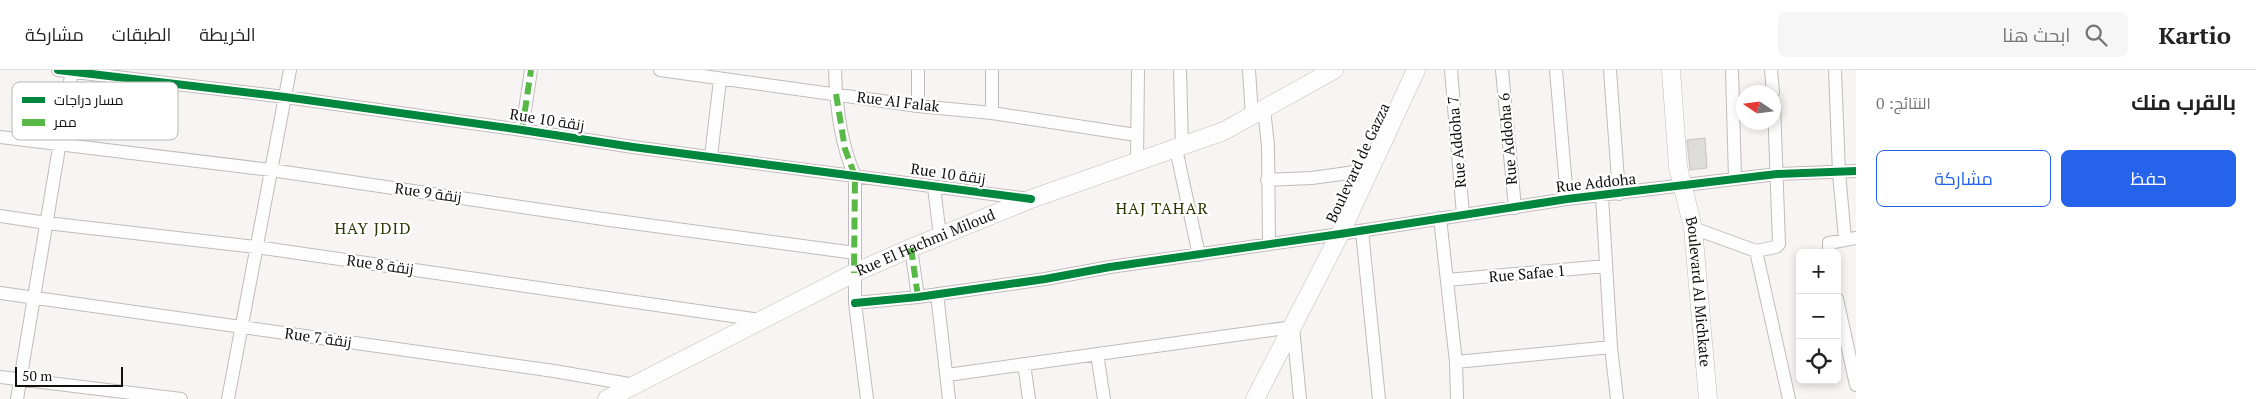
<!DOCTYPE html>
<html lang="ar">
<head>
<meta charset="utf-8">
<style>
  :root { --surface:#fff; --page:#f6f6f6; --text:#222; --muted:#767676; --line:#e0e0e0; --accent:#2563eb }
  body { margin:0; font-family:"PT Serif",Cairo,serif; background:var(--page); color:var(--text); direction:rtl }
  .controls { position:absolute; right:15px; bottom:15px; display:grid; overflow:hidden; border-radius:8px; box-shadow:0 2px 8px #0003 }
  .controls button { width:45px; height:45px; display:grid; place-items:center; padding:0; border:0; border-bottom:1px solid var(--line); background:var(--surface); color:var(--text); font:25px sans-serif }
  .compass { position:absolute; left:1736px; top:15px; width:45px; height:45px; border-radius:50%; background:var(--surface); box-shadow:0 2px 8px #0003; rotate:283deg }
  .scale { position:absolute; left:15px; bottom:12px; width:108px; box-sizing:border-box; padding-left:5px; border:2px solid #120f0f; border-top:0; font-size:14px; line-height:18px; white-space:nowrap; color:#120f0f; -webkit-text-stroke:4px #fff; paint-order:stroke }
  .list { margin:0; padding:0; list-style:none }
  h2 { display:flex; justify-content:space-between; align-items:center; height:65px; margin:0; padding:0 20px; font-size:21px }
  h2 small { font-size:16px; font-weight:400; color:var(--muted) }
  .actions { display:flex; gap:10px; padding:15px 20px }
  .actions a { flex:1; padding:11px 0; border:1px solid var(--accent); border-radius:8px; text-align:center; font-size:18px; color:var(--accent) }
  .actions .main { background:var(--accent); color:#fff }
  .icon { flex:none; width:28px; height:28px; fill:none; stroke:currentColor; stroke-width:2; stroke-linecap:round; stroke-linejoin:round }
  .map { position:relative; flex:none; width:1856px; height:329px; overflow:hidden; direction:ltr }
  header { display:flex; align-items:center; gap:30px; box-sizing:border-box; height:70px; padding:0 25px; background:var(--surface); border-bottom:1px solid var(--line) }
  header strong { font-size:24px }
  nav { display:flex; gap:28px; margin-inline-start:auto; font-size:18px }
  .search { width:350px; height:45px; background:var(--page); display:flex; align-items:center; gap:12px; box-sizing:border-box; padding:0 18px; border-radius:8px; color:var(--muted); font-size:19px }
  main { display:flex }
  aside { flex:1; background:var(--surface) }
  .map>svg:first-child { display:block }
  .building { fill:#dedbdb; stroke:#c9c5c5 }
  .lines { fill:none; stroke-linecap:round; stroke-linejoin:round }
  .street-casing { stroke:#c0bcbc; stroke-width:14 }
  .secondary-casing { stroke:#c0bcbc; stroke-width:19 }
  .street { stroke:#fefdfd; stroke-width:12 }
  .secondary { stroke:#fefdfd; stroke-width:18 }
  .quiet { stroke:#58b947; stroke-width:6; stroke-dasharray:12 6; stroke-linecap:butt }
  .cycleway-casing { stroke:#fff; stroke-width:11 }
  .cycleway { stroke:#00873e; stroke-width:8 }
  .labels { text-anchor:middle; stroke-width:4.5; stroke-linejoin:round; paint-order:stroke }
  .street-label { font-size:15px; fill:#120f0f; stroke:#fff }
  .neighbourhood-label { font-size:16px; letter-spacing:1px; fill:#2a3800; stroke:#fff }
  .key { fill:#fff; stroke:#b8b7b7; stroke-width:1 }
  .key-label { font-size:14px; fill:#120f0f }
</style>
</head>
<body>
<header>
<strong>Kartio</strong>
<div class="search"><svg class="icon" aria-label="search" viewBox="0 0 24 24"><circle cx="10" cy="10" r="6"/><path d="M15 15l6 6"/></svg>ابحث هنا</div>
<nav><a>الخريطة</a><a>الطبقات</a><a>مشاركة</a></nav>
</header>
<main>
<aside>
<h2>بالقرب منك<small>النتائج: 0</small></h2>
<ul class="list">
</ul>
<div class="actions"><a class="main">حفظ</a><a>مشاركة</a></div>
</aside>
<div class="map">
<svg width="1856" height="329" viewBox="0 0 1856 329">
  <rect width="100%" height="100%" fill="#f9f4f4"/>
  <path class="building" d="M1705 68 1707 98 1690 100 1687 70Z"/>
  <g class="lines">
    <g class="street-casing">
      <path id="street" d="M58 0 285 27 522 60 633 77 1029 129
        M660 0 918 36 992 43 1136 65
        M835 0C836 36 840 73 855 106V233L867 329
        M918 0V36
        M1180 0 1182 76
        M1249 0 1252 46
        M1451 0 1463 145
        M1502 0 1515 138
        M1556 0 1567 129
        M1610 0 1619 124
        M1732 0 1735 108
        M1771 0 1773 22
        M1835 0 1839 103 1845 169
        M1264 39 1268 76 1269 173
        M992 43V0
        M522 60 531 0
        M0 67 271 100 610 150 855 183
        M1176 79 1199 185
        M711 86 720 10
        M1137 93 1138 0
        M1267 110 1312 108 1369 100
        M934 117 940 166
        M1602 126 1611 277 1617 329
        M0 146 47 153 256 177 760 250
        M1440 148 1456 292 1457 329
        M1693 158 1756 181 1776 177 1779 174 1774 34
        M1362 161 1379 329
        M911 178 918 227
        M1756 181 1789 329
        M1829 183V173L1856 168
        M1447 210 1606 196
        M0 223 554 301 635 315
        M937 224 949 329
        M1837 229 1856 315
        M855 233 918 227 1045 209 1110 197 1340 164 1567 129 1777 104 1856 101
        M1097 284 1104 329
        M1456 292 1611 277
        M1024 294 1029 329
        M947 305 1293 257 1300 329
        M0 307 181 329
        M17 329 72 0
        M228 329 290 0"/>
    </g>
    <g class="secondary-casing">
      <g id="secondary">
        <path id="s1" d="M1671 0 1678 97 1693 158 1708 329"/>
        <path id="s2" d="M607 329 854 203 911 178 1031 129 1224 61 1334 0"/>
        <path d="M1255 329 1340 164 1416 0"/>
      </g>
    </g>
    <use href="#street" class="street"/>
    <use href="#secondary" class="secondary"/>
    <path class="quiet" d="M836 24 845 79 855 106 854 203
      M522 60 531 0
      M911 178 918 227"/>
    <g class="cycleway-casing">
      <path id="cycleway" d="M58 0 285 27 522 60 633 77 1031 129
        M855 233 918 227 1045 209 1110 197 1340 164 1567 129 1777 104 1856 101"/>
    </g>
    <use href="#cycleway" class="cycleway"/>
  </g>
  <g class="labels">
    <g class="street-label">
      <text transform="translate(898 32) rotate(7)" y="5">Rue Al Falak</text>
      <text transform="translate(547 50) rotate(9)" y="5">Rue 10 زنقة</text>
      <text transform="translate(1508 69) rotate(-95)" y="5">Rue Addoha 6</text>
      <text transform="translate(1457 72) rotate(-95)" y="5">Rue Addoha 7</text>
      <text transform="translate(1358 93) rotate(-65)" y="5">Boulevard de Gazza</text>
      <text transform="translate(948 104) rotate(8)" y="5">Rue 10 زنقة</text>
      <text transform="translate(1596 113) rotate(-6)" y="5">Rue Addoha</text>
      <text transform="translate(428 123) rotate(8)" y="5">Rue 9 زنقة</text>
      <text dy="5" stroke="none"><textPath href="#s2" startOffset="355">Rue El Hachmi Miloud</textPath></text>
      <text transform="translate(380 195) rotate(8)" y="5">Rue 8 زنقة</text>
      <text transform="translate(1527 204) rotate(-5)" y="5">Rue Safae 1</text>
      <text dy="5" stroke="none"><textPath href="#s1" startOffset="224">Boulevard Al Michkate</textPath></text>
      <text transform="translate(318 268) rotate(8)" y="5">Rue 7 زنقة</text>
    </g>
    <g class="neighbourhood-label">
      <text x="1162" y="144">HAJ TAHAR</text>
      <text x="373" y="164">HAY JDID</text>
    </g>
  </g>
  <rect x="12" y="12" width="166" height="58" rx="8" class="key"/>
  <rect x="22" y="27" width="23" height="6" fill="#00873e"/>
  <rect x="22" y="49" width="23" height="7" fill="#58b947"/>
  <g class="key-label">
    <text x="54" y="35">مسار دراجات</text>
    <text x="54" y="57">ممر</text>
  </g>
</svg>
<div class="controls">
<button>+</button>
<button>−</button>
<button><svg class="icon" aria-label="locate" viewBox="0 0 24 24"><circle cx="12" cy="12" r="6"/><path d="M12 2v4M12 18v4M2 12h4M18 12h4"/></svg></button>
</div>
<svg class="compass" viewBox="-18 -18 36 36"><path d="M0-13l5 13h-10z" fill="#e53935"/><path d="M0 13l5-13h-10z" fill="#767676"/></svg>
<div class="scale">50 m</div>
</div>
</main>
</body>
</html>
